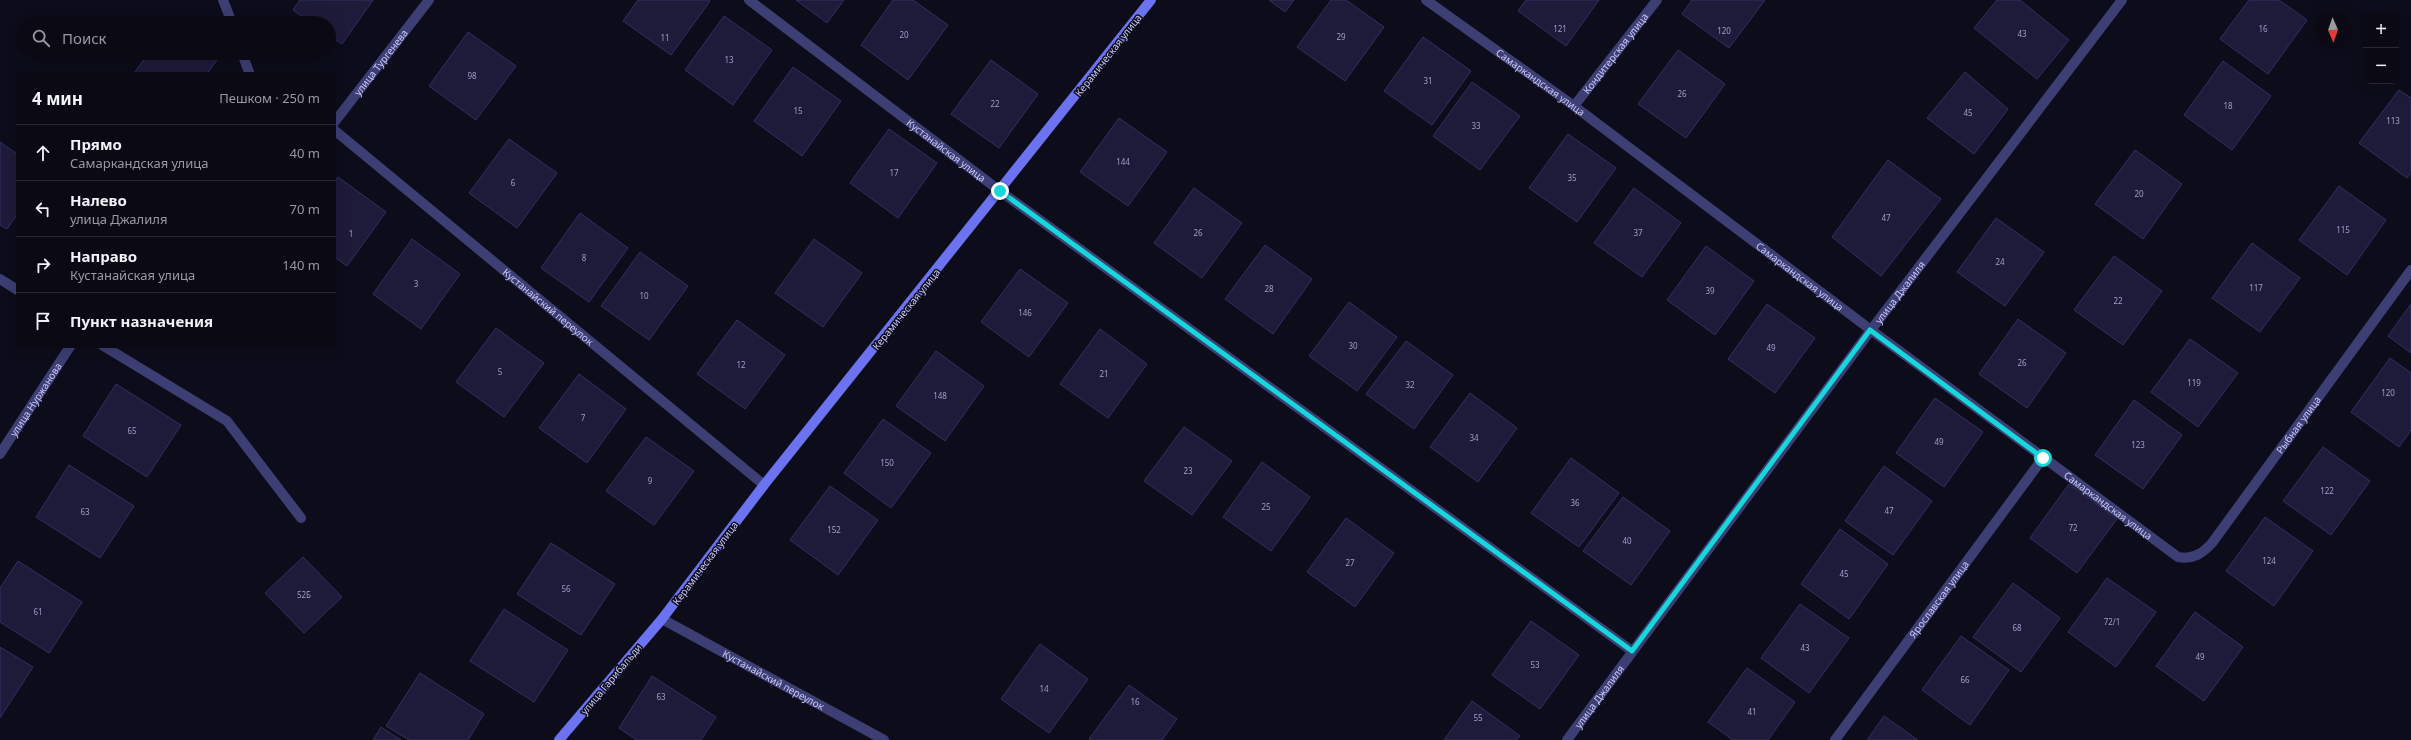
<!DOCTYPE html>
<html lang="ru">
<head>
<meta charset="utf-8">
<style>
  :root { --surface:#0a0914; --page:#181722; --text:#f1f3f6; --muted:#999aa0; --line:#2a2a34 }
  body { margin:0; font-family:"Noto Sans",sans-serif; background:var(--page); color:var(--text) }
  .controls { position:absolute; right:12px; top:12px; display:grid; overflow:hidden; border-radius:8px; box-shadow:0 4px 16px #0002 }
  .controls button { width:36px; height:36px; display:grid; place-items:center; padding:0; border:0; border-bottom:1px solid var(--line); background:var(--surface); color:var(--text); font:20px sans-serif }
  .compass { position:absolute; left:2315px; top:12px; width:36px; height:36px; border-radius:50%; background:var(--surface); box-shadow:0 4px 16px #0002; rotate:178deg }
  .stop { position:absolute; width:12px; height:12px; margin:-9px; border:3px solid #16d7da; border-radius:50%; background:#fff }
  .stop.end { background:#16d7da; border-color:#fff; box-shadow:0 1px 4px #0008 }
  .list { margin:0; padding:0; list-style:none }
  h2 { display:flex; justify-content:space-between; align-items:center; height:52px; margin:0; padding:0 16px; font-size:17px }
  h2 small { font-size:13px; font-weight:400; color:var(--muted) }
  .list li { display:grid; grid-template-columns:26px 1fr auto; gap:12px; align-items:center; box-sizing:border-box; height:56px; padding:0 16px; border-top:1px solid var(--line) }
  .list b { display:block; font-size:15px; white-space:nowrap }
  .list p { margin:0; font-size:13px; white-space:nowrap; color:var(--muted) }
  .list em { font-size:13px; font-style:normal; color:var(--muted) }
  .icon { flex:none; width:22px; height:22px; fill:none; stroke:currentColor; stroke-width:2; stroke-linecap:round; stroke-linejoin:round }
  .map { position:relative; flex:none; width:2411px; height:740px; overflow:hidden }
  .search { position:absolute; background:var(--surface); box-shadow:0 4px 16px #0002; left:16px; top:16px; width:320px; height:44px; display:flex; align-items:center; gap:10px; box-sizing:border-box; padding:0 14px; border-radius:22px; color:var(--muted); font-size:15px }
  .panel { position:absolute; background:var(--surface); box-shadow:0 4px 16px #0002; left:16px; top:72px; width:320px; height:276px; border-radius:8px }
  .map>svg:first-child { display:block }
  .building { fill:#1e1a39; stroke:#342f62 }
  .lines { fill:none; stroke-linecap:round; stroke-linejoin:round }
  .lane { stroke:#3c3e74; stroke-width:10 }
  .street { stroke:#3c3e74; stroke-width:10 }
  .secondary { stroke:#6b73f0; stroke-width:10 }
  .route { stroke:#16d7da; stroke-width:5 }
  .labels { text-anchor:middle; stroke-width:3; stroke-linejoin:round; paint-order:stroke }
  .number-label { font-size:8px; fill:#a09eca }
  .street-label { font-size:10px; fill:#cccafa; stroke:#0d0c1a }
</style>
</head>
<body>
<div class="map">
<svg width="2411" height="740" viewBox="0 0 2411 740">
  <rect width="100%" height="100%" fill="#0d0c1a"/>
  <path class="building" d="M300 0H373L342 44 329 35V23H312L293 10Z
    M638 0H709L710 1 671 55 623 21Z
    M796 0H844L827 23Z
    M893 0H913L948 25 908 80 861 45Z
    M1269 0H1294L1285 12Z
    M1331 0H1346L1384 27 1345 81 1297 47Z
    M1526 0H1599L1566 46 1518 11Z
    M1692 0H1765L1729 48 1682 14Z
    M1997 0H2020L2069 40 2037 79 1974 28Z
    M2249 0H2279L2307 20 2268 74 2220 39Z
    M724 16 772 50 733 105 685 70Z
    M468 32 516 66 476 120 429 86Z
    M1423 37 1471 71 1432 125 1384 91Z
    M1678 50 1725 84 1686 138 1638 104Z
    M149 53H222L206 75H137L134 73Z
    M991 60 1038 94 999 148 951 114Z
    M2223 61 2271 96 2232 150 2184 115Z
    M793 67 841 101 802 156 754 121Z
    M1965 72 2008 109 1974 154 1927 118Z
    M1472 82 1520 116 1480 170 1433 136Z
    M2399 90 2411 98V173L2407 178 2359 143Z
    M1119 118 1167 152 1128 206 1080 172Z
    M889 129 937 163 898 218 850 183Z
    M1568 134 1616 168 1577 222 1529 188Z
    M509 139 557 173 517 228 469 193Z
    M0 142 19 155V212L7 229 0 225Z
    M2135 150 2182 184 2143 239 2095 204Z
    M1888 160 1941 199 1881 276 1832 237Z
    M338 177 386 212 347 266 333 256V184Z
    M2339 186 2386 220 2347 275 2299 240Z
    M1194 188 1242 223 1202 278 1154 243Z
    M1634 188 1681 223 1642 277 1594 243Z
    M580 213 628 248 589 302 541 268Z
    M1996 218 2044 252 2005 306 1957 272Z
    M412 239 460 274 421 329 373 294Z
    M814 239 862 273 823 327 775 293Z
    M2252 243 2300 278 2260 332 2212 298Z
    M1265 245 1312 279 1273 334 1225 299Z
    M1706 246 1754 281 1715 335 1667 300Z
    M640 252 688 286 649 340 601 306Z
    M2114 256 2162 291 2123 345 2074 310Z
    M1020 269 1068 303 1029 357 981 322Z
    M1349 302 1397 337 1357 391 1309 356Z
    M1767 304 1815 338 1775 393 1728 359Z
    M2411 304V353L2388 336Z
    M2018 319 2066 353 2027 408 1979 374Z
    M737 320 785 355 745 409 697 374Z
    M496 328 544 363 504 417 456 382Z
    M1100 329 1147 364 1108 418 1060 384Z
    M2190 339 2238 373 2198 427 2151 392Z
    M1406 341 1453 375 1414 429 1366 394Z
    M936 351 984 386 945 441 896 406Z
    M2390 358 2411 373V430L2399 447 2351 412Z
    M579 374 626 409 587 463 539 428Z
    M116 384 181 425 147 477 83 436Z
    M1470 393 1517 428 1478 482 1430 447Z
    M1935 398 1983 432 1944 487 1896 453Z
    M2134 400 2182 435 2143 489 2095 455Z
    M883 419 931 453 891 508 844 473Z
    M1184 427 1232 461 1192 515 1144 481Z
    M646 437 694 471 654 525 606 491Z
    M2323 447 2370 481 2331 535 2283 501Z
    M1571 458 1619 493 1579 547 1531 513Z
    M1262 462 1310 497 1271 551 1223 517Z
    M69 465 134 506 100 558 36 517Z
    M1884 466 1932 501 1893 555 1845 521Z
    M2069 484 2117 519 2077 573 2030 538Z
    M830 486 878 520 838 575 790 540Z
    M1623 497 1670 531 1631 585 1583 551Z
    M2265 517 2313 551 2274 606 2226 571Z
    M1346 518 1394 553 1355 607 1307 572Z
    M1840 529 1888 564 1849 619 1801 584Z
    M551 543 615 584 581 635 517 594Z
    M303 557 342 597 304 633 265 593Z
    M18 561 82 602 49 653 0 622V588Z
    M2107 578 2156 612 2116 667 2068 632Z
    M2013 583 2060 618 2021 672 1973 637Z
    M1800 604 1849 638 1809 693 1761 658Z
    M504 609 568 650 534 702 470 661Z
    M2195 612 2243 647 2204 701 2156 666Z
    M1531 621 1579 655 1540 709 1492 675Z
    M1961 636 2009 670 1970 725 1922 690Z
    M1040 644 1088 679 1049 733 1001 699Z
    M0 647 33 667 0 718Z
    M1747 668 1795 702 1768 740H1733L1708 722Z
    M420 673 484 714 468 740H409L386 726Z
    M652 676 716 717 701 740H637L619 728Z
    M1129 685 1177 719 1162 740H1091L1089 739Z
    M1472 701 1520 736 1516 740H1444Z
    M1884 716 1918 740H1867Z
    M381 727 401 740H373Z"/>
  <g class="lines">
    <path class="lane" d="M102 345 227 421 301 518"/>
    <g class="street">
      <path d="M223 0 232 23"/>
      <path id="s1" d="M749 0 1000 191 1632 651"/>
      <path id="s2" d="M1426 0 1574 106 1871 330 2178 557C2193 560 2203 553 2212 543L2411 270"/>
      <path d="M242 53 250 75"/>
      <path id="s3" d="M1574 106 1657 0"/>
      <path id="s4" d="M333 124 429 0"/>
      <path id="s5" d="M333 129 764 485"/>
      <path d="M0 279 19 291"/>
      <path id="s6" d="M0 454 71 345"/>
      <path id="s7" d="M662 619 884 740"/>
      <path id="s8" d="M1567 740 1871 330 2122 0"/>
      <path id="s9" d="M1835 740 2043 458"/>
    </g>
    <path class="secondary" d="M559 740 662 619 764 485 1151 0"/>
  </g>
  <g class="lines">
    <path class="route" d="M1000 191 1632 651 1870 330 2043 458"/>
  </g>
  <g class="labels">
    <g class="number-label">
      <text x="1560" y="32">121</text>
      <text x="2263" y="32">16</text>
      <text x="1724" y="34">120</text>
      <text x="2022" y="37">43</text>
      <text x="904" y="38">20</text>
      <text x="1341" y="40">29</text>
      <text x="665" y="41">11</text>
      <text x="729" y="63">13</text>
      <text x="472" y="79">98</text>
      <text x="1428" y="84">31</text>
      <text x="1682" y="97">26</text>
      <text x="995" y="107">22</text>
      <text x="2228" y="109">18</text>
      <text x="798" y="114">15</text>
      <text x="1968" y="116">45</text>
      <text x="2393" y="124">113</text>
      <text x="1476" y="129">33</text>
      <text x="1123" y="165">144</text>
      <text x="894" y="176">17</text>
      <text x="1572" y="181">35</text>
      <text x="513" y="186">6</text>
      <text x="2139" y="197">20</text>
      <text x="1886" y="221">47</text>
      <text x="2343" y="233">115</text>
      <text x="1198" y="236">26</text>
      <text x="1638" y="236">37</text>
      <text x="351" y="237">1</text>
      <text x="584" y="261">8</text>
      <text x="2000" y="265">24</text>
      <text x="416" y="287">3</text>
      <text x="2256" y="291">117</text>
      <text x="1269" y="292">28</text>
      <text x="1710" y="294">39</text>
      <text x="644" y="299">10</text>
      <text x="2118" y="304">22</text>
      <text x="1025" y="316">146</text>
      <text x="1353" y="349">30</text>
      <text x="1771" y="351">49</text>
      <text x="2022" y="366">26</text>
      <text x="741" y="368">12</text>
      <text x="500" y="375">5</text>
      <text x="1104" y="377">21</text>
      <text x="2194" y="386">119</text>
      <text x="1410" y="388">32</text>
      <text x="2388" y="396">120</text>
      <text x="940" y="399">148</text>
      <text x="583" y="421">7</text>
      <text x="132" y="434">65</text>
      <text x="1474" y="441">34</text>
      <text x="1939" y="445">49</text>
      <text x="2138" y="448">123</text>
      <text x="887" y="466">150</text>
      <text x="1188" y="474">23</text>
      <text x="650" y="484">9</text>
      <text x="2327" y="494">122</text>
      <text x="1575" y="506">36</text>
      <text x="1266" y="510">25</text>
      <text x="1889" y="514">47</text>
      <text x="85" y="515">63</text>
      <text x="2073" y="531">72</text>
      <text x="834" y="533">152</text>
      <text x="1627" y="544">40</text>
      <text x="2269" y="564">124</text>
      <text x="1350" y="566">27</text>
      <text x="1844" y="577">45</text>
      <text x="566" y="592">56</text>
      <text x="304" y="598">52Б</text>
      <text x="38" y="615">61</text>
      <text x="2112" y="625">72/1</text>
      <text x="2017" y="631">68</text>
      <text x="1805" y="651">43</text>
      <text x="2200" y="660">49</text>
      <text x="1535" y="668">53</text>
      <text x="1965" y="683">66</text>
      <text x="1044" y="692">14</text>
      <text x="661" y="700">63</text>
      <text x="1135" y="705">16</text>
      <text x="1752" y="715">41</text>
      <text x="1478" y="721">55</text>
    </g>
    <g class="street-label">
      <text dy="4" stroke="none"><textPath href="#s3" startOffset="67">Кондитерская улица</textPath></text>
      <text transform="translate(1108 55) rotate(-52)" y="4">Керамическая улица</text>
      <text dy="4" stroke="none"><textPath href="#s4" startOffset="78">улица Тургенева</textPath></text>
      <text dy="4" stroke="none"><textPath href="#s2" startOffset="141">Самаркандская улица</textPath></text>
      <text dy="4" stroke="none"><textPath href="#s1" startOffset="248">Кустанайская улица</textPath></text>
      <text dy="4" stroke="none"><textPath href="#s2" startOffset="465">Самаркандская улица</textPath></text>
      <text dy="4" stroke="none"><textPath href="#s8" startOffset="558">улица Джалиля</textPath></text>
      <text dy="4" stroke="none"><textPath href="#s5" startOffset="279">Кустанайский переулок</textPath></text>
      <text transform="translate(906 309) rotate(-51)" y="4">Керамическая улица</text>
      <text dy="4" stroke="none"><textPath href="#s6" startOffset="65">улица Нуржанова</textPath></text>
      <text dy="4" stroke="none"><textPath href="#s2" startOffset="1121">Рыбная улица</textPath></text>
      <text dy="4" stroke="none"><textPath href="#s2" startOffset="849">Самаркандская улица</textPath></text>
      <text transform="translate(705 563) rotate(-53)" y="4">Керамическая улица</text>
      <text dy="4" stroke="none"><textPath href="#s9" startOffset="175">Ярославская улица</textPath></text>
      <text transform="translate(611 679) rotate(-50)" y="4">улица Гарибальди</text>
      <text dy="4" stroke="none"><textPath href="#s7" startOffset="127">Кустанайский переулок</textPath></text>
      <text dy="4" stroke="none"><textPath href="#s8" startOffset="54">улица Джалиля</textPath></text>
    </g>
  </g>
</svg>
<div class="controls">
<button>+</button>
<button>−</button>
</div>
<svg class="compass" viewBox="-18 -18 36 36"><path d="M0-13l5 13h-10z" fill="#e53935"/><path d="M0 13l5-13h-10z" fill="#999aa0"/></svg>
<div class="stop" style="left:2043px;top:458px"></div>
<div class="stop end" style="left:1000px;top:191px"></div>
<div class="search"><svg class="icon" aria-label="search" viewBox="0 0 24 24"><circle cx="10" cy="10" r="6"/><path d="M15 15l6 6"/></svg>Поиск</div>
<section class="panel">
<h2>4 мин<small>Пешком · 250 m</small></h2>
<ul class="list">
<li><svg class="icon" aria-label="ahead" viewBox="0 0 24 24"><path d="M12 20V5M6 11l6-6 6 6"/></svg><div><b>Прямо</b><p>Самаркандская улица</p></div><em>40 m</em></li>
<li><svg class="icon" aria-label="left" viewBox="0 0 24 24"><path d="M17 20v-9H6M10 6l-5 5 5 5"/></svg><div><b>Налево</b><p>улица Джалиля</p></div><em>70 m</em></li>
<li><svg class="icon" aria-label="right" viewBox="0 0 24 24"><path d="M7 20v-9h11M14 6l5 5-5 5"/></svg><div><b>Направо</b><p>Кустанайская улица</p></div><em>140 m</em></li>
<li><svg class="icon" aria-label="arrive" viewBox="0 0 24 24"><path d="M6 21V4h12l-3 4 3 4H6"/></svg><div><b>Пункт назначения</b></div></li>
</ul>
</section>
</div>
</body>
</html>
